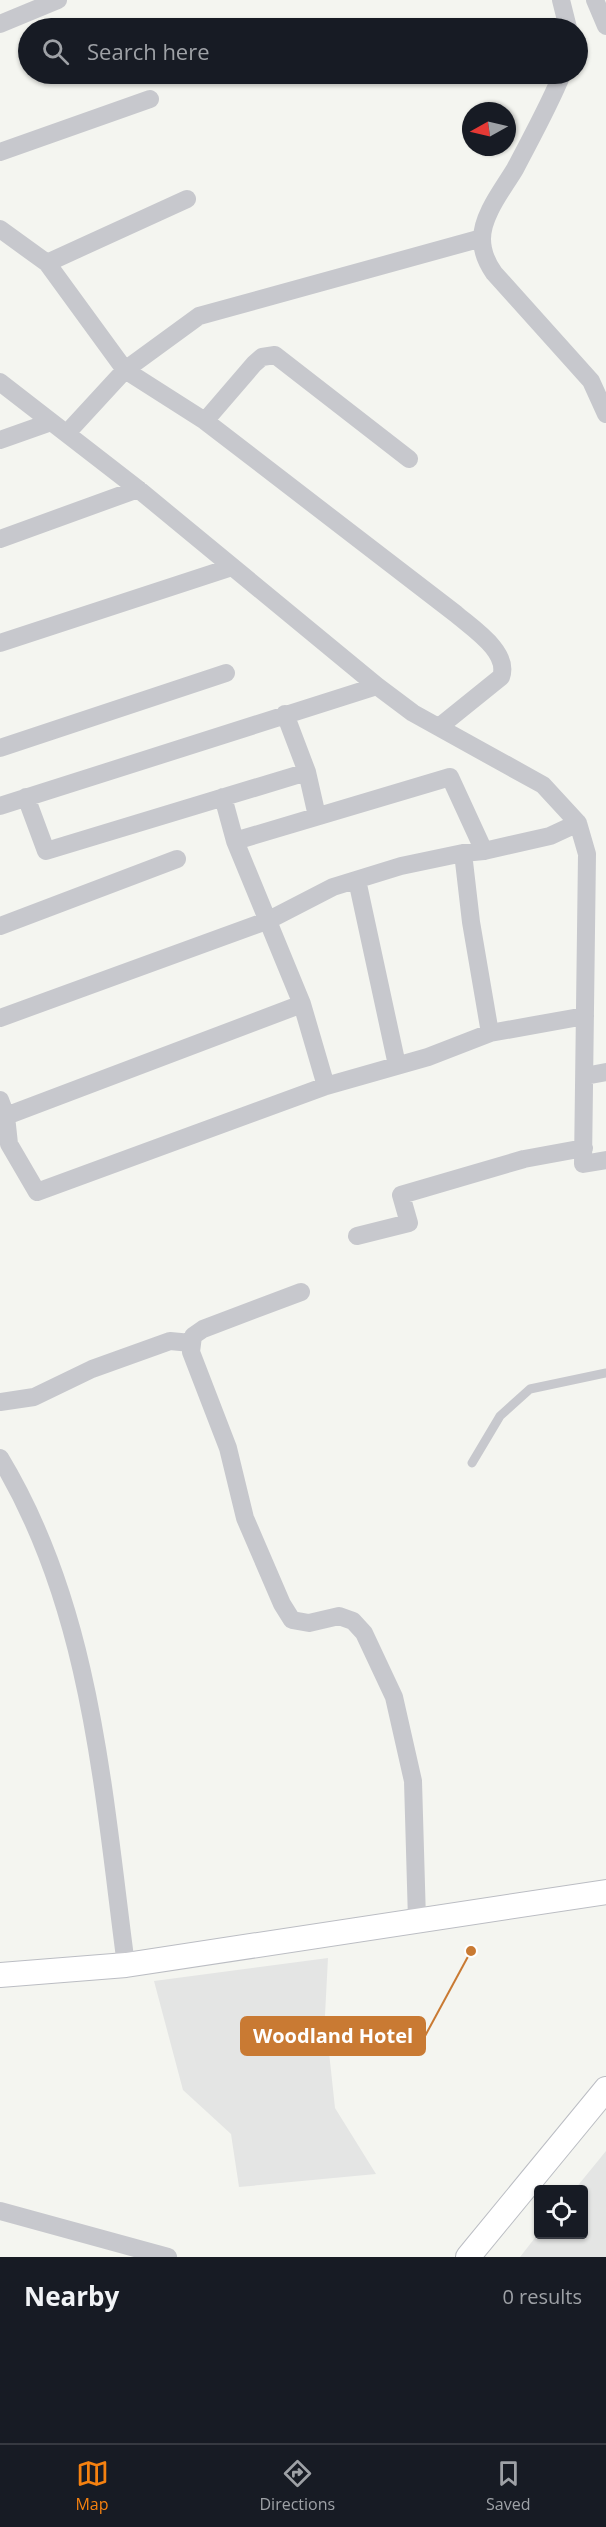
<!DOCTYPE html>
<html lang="en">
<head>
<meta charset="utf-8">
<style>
  :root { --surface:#171b24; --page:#20242c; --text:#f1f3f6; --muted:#9ea1a6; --line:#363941; --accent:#f58110 }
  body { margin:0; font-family:"Open Sans",sans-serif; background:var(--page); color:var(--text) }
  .controls { position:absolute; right:18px; bottom:18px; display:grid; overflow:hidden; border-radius:6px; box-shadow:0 2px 4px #0004 }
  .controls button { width:54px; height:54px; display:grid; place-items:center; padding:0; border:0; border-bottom:2px solid var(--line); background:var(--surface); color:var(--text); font:30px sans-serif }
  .compass { position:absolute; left:462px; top:102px; width:54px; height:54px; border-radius:50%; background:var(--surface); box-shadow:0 2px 4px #0004; rotate:262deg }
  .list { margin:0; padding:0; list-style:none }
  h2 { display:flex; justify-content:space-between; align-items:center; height:78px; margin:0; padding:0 24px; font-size:26px }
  h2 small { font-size:20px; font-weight:400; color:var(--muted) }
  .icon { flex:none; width:33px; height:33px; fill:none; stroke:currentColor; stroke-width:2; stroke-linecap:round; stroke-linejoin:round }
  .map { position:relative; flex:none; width:606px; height:2257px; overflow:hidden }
  .search { position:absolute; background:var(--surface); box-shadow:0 2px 4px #0004; left:18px; right:18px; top:18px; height:66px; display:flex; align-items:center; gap:15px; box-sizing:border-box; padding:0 21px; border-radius:33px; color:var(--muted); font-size:22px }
  .sheet { height:186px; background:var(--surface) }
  nav { display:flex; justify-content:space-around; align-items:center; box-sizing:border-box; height:84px; border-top:2px solid var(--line); background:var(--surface); font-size:16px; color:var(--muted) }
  nav a { display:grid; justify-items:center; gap:3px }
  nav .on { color:var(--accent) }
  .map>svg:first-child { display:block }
  .built { fill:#e4e5e4 }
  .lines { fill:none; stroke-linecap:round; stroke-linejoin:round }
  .secondary-casing { stroke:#bbbdc3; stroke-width:26 }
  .lane { stroke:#c7c8cd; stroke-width:9 }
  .street { stroke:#c7c8cd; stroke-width:18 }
  .secondary { stroke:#fff; stroke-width:24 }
  .leader { fill:none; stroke:#c97a33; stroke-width:2 }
  .callout-dot { fill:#c97a33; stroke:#fff; stroke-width:2 }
  .callout { fill:#c97a33; stroke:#c97a33; stroke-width:2 }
  .callout-label { font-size:20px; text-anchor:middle; font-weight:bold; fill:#fff }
</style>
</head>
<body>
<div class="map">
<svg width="606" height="2257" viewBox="0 0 606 2257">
  <rect width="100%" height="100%" fill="#f4f5f0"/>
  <path class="built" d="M328 1958 325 2015 335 2108 376 2174 239 2187 231 2134 183 2090 154 1981Z
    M606 2151V2257H520L538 2234H584V2190L575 2189Z"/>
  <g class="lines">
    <g class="secondary-casing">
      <path id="secondary" d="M0 1975 126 1965 606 1892
        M468 2257 606 2089"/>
    </g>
    <path class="lane" d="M472 1463 500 1416 530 1389 606 1373"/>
    <path class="street" d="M561 0 568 28
      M595 0 606 26
      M0 24 58 0
      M562 74C549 106 531 138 515 169 503 189 482 215 482 239 482 252 487 263 494 273L591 381 606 414
      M0 152 150 99
      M0 229 47 263 125 370 205 421 456 614C472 628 510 652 501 677L439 727
      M47 263 187 199
      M0 382 138 489 377 686 413 713 543 785 578 823 587 854 583 1164 606 1160
      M205 421 254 364 262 357 275 355 409 459
      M67 433 125 370 199 316 482 238
      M0 440 51 422
      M0 539 138 489
      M0 643 232 567
      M285 714 307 772 317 816
      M0 748 226 673
      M26 797 46 851 307 772
      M0 806 377 686
      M235 841 450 777 484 851
      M463 853 471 922 490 1033
      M357 880 397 1065
      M0 926 177 859
      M0 1018 269 920 333 887 401 866 463 853 484 851 550 836 578 823
      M585 1076 606 1072
      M326 1086 428 1057 490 1033 585 1016
      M0 1100 6 1116 9 1144 37 1192 326 1086 302 1004 235 841 223 797
      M6 1116 302 1004
      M357 1236 409 1223 401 1195 524 1159 584 1148
      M301 1292 203 1329 193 1336 191 1352 228 1448 245 1518 282 1604 292 1620 309 1623 339 1616 353 1621 364 1633 394 1697 413 1781 417 1920
      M0 1402 34 1397 92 1369 170 1341 191 1343
      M0 1458C92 1610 103 1792 126 1965
      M0 2211 168 2257"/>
    <use href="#secondary" class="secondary"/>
  </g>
  <path class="leader" d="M471 1951L425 2036"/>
  <circle class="callout-dot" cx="471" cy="1951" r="6"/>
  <rect class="callout" x="241" y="2017" width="184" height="38" rx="6"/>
  <g class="callout-label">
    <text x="333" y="2043">Woodland Hotel</text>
  </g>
</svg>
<div class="controls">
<button><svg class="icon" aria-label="locate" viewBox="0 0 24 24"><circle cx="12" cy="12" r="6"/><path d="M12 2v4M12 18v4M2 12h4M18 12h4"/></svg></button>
</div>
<svg class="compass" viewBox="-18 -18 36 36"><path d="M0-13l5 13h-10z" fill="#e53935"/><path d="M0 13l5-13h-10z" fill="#9ea1a6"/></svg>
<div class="search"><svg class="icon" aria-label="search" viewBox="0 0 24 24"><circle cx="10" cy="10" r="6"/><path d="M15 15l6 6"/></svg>Search here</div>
</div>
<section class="sheet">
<h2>Nearby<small>0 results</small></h2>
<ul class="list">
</ul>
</section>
<nav>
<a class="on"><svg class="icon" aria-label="map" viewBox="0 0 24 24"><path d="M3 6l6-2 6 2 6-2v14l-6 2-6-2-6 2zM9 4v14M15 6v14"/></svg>Map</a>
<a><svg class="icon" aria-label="directions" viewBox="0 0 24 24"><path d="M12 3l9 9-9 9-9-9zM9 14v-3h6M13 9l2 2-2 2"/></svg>Directions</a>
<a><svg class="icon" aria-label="saved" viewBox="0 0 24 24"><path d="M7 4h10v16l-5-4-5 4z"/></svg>Saved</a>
</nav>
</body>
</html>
